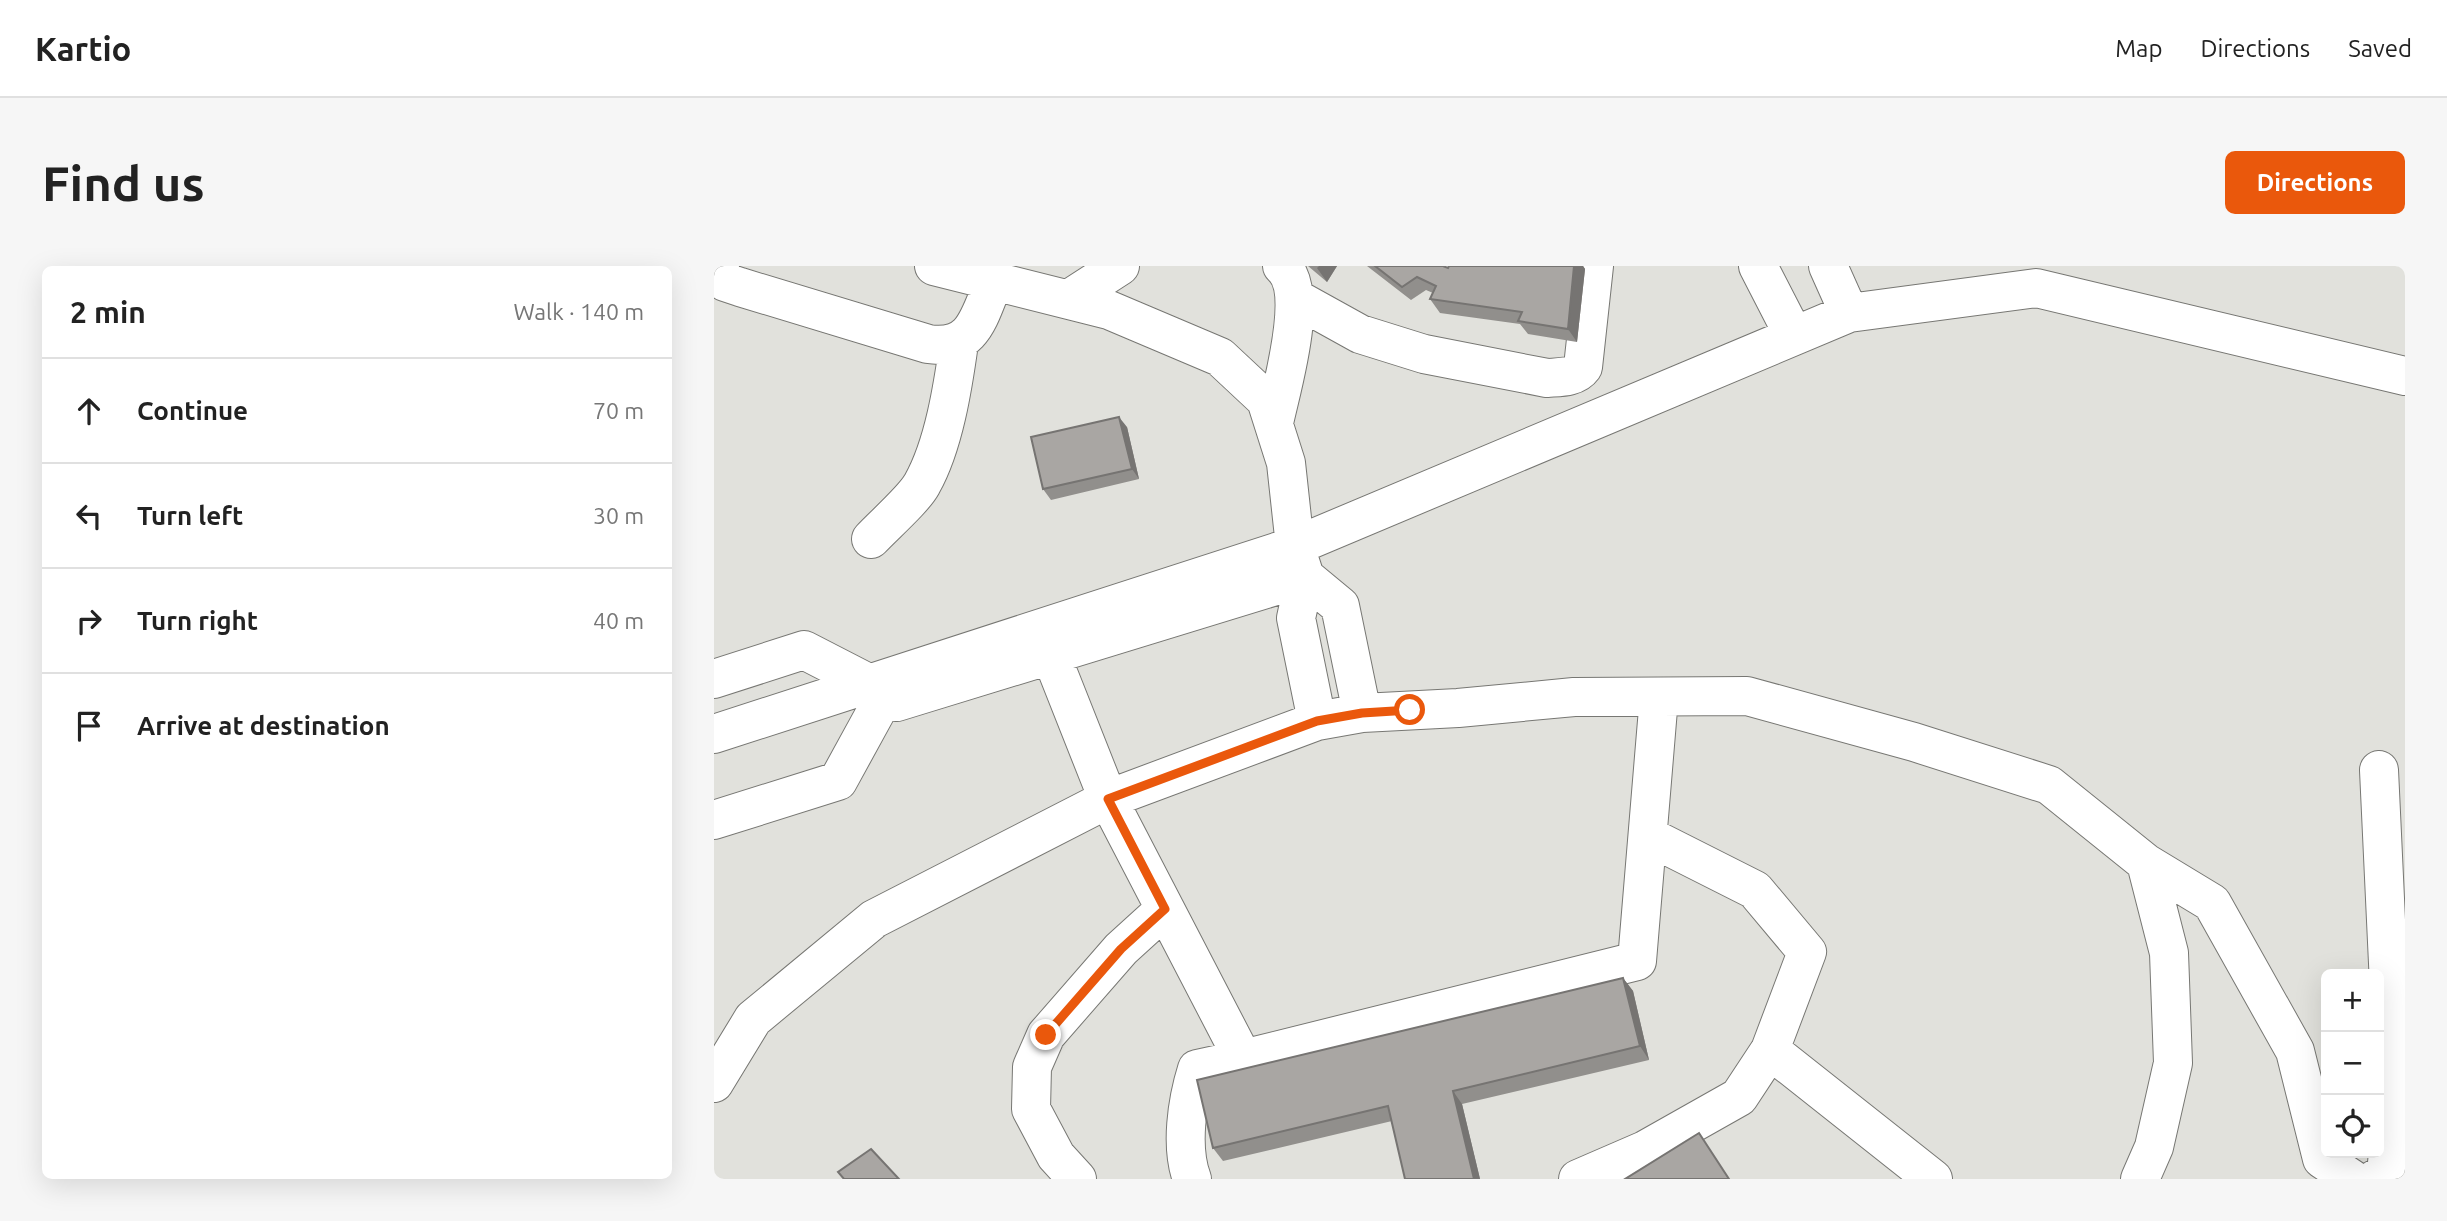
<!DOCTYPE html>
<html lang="en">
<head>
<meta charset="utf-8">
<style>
  :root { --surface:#fff; --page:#f6f6f6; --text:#222; --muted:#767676; --line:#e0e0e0; --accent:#ea580c }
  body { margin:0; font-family:Ubuntu,sans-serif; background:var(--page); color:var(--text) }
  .controls { position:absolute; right:21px; bottom:21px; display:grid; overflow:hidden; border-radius:10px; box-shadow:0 7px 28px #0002 }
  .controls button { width:63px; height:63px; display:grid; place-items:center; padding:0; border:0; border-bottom:2px solid var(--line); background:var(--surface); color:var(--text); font:35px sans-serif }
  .stop { position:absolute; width:21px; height:21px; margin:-16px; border:5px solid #ea580c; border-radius:50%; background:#fff }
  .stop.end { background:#ea580c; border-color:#fff; box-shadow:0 2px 7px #0008 }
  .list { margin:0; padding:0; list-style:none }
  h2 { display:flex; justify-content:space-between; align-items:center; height:91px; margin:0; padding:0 28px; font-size:30px }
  h2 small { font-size:23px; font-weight:400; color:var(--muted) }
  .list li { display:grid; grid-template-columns:46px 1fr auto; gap:21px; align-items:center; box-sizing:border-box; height:105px; padding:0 28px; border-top:2px solid var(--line) }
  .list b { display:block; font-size:26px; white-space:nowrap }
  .list em { font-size:23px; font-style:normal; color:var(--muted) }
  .icon { flex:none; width:38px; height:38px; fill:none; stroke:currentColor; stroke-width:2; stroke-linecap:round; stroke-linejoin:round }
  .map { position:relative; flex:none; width:1691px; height:913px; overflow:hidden; border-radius:10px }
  header { display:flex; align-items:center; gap:42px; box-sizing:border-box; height:98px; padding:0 35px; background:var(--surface); border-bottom:2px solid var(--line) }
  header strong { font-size:33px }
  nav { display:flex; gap:38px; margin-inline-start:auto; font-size:24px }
  .intro { display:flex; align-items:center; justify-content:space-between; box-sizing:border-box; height:168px; padding:0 42px }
  h1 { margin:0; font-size:49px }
  .button { padding:18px 32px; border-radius:10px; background:var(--accent); color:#fff; font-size:24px; font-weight:700 }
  main { display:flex; gap:42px; padding:0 42px }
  aside { flex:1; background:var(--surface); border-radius:10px; box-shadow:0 7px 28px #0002 }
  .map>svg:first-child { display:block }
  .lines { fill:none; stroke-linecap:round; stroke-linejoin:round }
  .minor-casing { stroke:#777773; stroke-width:40 }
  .minor { stroke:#fff; stroke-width:38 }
  .wall { fill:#918f8c }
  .shaded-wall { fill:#767472 }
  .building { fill:#a9a6a3; stroke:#767472; stroke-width:2 }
  .route { stroke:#ea580c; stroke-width:9 }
</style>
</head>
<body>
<header>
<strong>Kartio</strong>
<nav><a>Map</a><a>Directions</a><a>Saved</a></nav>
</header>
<div class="intro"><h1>Find us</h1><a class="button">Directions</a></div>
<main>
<aside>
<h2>2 min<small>Walk · 140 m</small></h2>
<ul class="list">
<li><svg class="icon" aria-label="ahead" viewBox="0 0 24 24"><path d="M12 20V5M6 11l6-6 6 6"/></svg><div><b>Continue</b></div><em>70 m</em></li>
<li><svg class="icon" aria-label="left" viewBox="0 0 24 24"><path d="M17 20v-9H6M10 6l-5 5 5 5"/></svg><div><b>Turn left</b></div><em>30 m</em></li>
<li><svg class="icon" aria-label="right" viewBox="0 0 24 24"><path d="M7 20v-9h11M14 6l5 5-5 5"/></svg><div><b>Turn right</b></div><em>40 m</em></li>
<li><svg class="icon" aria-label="arrive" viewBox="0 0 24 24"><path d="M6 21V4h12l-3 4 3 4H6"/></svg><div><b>Arrive at destination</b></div></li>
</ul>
</aside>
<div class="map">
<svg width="1691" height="913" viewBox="0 0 1691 913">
  <rect width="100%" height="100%" fill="#e1e1dc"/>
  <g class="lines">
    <g class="minor-casing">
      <path id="minor" d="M4 0 11 16 26 21 214 78C260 85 265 50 280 15
        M1044 0 1080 70
        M1114 0 1135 47
        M581 32 646 68 710 88 833 112C845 111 861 112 869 101L880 0
        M355 33 406 0
        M560 157C567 123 597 26 568 0
        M157 273C170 259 200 233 208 218 230 179 239 120 245 77
        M337 389 394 533 529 793 923 695 945 431
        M0 413 90 384 156 418
        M183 436 591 311 581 280 572 197 552 134 506 91 395 44 220 0
        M603 455 582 352 591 311 626 340 648 447
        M0 468 581 280 1135 47 1322 22 1691 110
        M0 554 124 515 164 442
        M1432 597 1498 637 1581 785 1608 893 1638 913
        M1056 784 1219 913
        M0 817 39 753 160 653 394 533 603 455 648 447 744 442 860 431 1033 430 1200 476 1335 519 1432 597 1455 687 1459 797 1440 881 1426 913
        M363 913 342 890 317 843 318 801 332 769 407 683 451 643
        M478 913C466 881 473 835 483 803L529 793
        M864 913 931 884 1025 831 1056 784 1093 686 1041 624 934 570
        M1661 913 1672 907 1680 826 1665 504"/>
    </g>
    <use href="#minor" class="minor"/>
  </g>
  <path class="wall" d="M594 0H623L613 16Z
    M653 0H729L734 2 735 0H869L871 3 863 76 814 68 806 58 726 47 716 33 719 27 712 24 697 34Z
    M413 161 425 213 337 234 329 223Z
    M909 712 919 725 935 794 748 838 766 913H691L678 855 509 895 499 882Z"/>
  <path class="shaded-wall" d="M605 0H623L613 16 603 2Z
    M860 0H869L871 3 863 76 854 63Z
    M405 151 413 161 425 213 418 203Z
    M909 712 919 725 935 794 926 780Z
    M739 825 748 838 766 913H760Z"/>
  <path class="building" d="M661 0H729L734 2 735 0H860L854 63 804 55 808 46 716 33 722 20 703 11 688 21Z
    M405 151 418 203 329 223 317 171Z
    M909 712 926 780 739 825 760 913H691L674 840 499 882 483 814Z
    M985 867 1015 913H911Z
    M157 883 185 913H130L124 906Z"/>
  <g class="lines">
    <path class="route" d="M332 769 407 683 451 643 394 533 603 455 648 447 696 444"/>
  </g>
</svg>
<div class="controls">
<button>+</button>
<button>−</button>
<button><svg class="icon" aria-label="locate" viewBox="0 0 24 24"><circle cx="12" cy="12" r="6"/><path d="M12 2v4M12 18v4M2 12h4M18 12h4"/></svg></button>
</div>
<div class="stop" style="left:696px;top:444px"></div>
<div class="stop end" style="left:332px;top:769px"></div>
</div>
</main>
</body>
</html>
